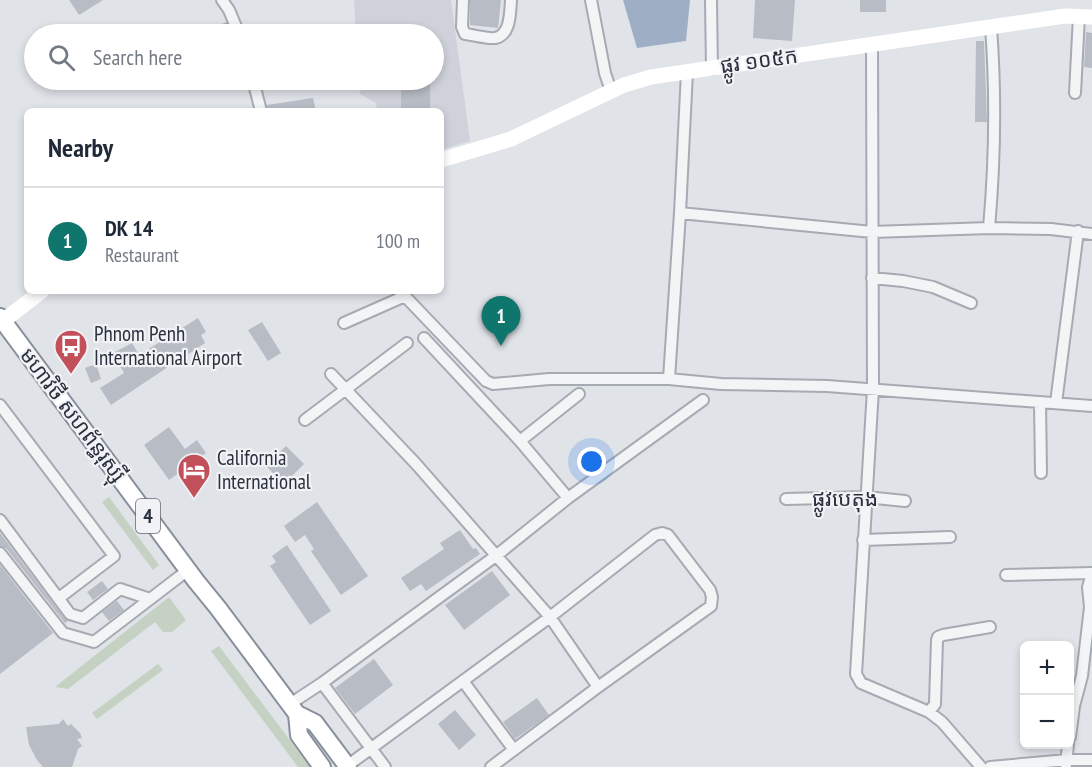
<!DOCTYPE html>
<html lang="en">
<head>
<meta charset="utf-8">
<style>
  :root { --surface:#fff; --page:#f2f2f3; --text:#1f2937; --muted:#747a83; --line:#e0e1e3; --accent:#0f766e }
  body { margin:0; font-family:"PT Sans Narrow","Noto Sans Khmer",sans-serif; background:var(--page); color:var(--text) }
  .controls { position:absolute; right:18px; bottom:18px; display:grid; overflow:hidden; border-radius:9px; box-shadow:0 3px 9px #0003 }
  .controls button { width:54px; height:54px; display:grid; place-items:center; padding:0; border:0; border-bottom:2px solid var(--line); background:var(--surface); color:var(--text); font:30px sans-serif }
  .you { position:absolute; left:592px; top:462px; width:21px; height:21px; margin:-15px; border:4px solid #fff; border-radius:50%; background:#1a73e8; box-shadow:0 0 0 9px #1a73e833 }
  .badge { display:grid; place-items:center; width:39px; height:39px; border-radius:50%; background:var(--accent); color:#fff; font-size:20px; font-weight:700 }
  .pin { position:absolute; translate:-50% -50px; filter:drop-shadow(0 2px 3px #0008) }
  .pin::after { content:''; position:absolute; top:32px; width:21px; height:18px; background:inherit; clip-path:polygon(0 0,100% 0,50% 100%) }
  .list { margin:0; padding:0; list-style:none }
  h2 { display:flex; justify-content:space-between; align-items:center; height:78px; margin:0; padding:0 24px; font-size:26px }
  h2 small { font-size:20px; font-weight:400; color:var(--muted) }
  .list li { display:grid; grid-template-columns:39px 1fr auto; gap:18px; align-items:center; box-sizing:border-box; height:108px; padding:0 24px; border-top:2px solid var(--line) }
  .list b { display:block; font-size:22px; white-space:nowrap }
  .list p { margin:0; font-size:20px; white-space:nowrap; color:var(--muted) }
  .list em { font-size:20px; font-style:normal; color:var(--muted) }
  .icon { flex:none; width:33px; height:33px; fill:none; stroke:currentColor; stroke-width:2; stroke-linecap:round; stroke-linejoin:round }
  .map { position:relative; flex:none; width:1092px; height:767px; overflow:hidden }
  .search { position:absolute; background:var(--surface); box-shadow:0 3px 9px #0003; left:24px; top:24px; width:420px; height:66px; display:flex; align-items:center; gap:15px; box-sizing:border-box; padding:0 21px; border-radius:33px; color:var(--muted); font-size:22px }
  .panel { position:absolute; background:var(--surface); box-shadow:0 3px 9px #0003; left:24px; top:108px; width:420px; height:186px; border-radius:9px }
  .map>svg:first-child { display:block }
  .built { fill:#cfd2da }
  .green { fill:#c5d1c2 }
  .water { fill:#9eafc5 }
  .building { fill:#b8bcc4 }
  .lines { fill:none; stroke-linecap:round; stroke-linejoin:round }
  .minor-casing { stroke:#a6aab2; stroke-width:14 }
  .trunk-casing { stroke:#89909d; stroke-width:20 }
  .minor { stroke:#f3f4f6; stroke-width:10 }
  .secondary { stroke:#fff; stroke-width:15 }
  .trunk { stroke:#fff; stroke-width:16 }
  .labels { text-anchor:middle; stroke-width:4.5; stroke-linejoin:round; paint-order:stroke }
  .shield { fill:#f0f2f5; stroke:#656a75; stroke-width:1.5 }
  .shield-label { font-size:20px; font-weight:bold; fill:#2a303e }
  .street-label { font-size:21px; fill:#2a303e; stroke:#f0f2f5 }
  .poi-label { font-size:21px; fill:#2a303e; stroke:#f0f2f5; text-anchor:start }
</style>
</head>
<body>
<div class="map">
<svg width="1092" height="767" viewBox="0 0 1092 767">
  <rect width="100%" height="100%" fill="#e0e3e8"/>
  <path class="built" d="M354 0H451L470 141 441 150V111H377L376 103 360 94 359 80H434V34H356Z"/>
  <path class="green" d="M109 497 159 565 153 570 102 502Z
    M169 597 186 620 172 632H163L155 622 68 689 55 687Z
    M219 646 310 767H298L211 651Z
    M158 664 163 670 97 719 92 713Z"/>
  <path class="water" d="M623 0H690L686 41 637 48Z"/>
  <path class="building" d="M69 0H103L79 15Z
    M470 0H501L498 28 470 25Z
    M755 0H795L792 41 753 38Z
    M860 0H886V12H860Z
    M1086 32 1092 33V68L1084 67Z
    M976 41H984L987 122H975Z
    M401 80H430V111H401Z
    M313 98 316 111H268L267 105Z
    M198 318 206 332 201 335 205 343 184 357 186 359 176 366 174 363 111 405 100 388 124 373 113 353 132 343 139 355Z
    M262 322 281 353 268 361 248 330Z
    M96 364 101 379 91 383 85 368Z
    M169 427 185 449 197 440 206 453 169 480 144 445Z
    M286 446 304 464 284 484 266 466Z
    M317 502 368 576 341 595 311 551 314 549 305 535 295 542 284 526Z
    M460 530 473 549 476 548 480 554 426 591 421 584 410 591 401 578 444 549 440 543Z
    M0 533 64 618 68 621 65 623 6 548 0 546Z
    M287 545 331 611 310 625 270 566 276 562 272 556Z
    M0 565 53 633 0 674Z
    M492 571 510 595 464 630 445 605Z
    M102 581 108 589 93 600 87 592Z
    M117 601 124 610 109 621 102 612Z
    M374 659 393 685 355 714 335 688Z
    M537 698 549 715 515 739 503 722Z
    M455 710 476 735 459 750 438 724Z
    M63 719 68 726 71 724 80 733 82 738 77 739 82 746 78 749 72 767H43L37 760 29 745 26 727 59 724Z"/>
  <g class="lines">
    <g class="minor-casing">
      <path id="minor" d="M222 0 229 10 239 34
        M463 0 462 27 465 34C473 35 488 39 495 38 511 35 510 12 511 0
        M591 0 605 73 611 91
        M711 0 712 69
        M213 34 236 27
        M872 45 873 389 856 674 861 683 929 712 942 722 981 767
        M253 80 261 111
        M1075 93 1079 16
        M680 213 872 232 989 228 1051 229 1092 234
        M989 228C995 161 996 94 991 27
        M872 278 903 281 933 287 971 303
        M400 291 486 381 493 384 549 379H669L721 384 827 386 1092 406
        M344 323 405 296
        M424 338 520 441 568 498
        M331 374 417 465 550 617 598 687
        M669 379 680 213 687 72
        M1040 402 1041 473
        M1056 403 1078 231
        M0 405 114 556 59 598
        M305 420 407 343
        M520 441 579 394
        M786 499 866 497 905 501
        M0 520 70 614 83 618 120 589 150 599
        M863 540 950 537
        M0 553 63 633 94 642 188 570
        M1006 575 1092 573
        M463 681 514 750
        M322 683 385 767
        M290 704 322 683 497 555 568 498 703 400
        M929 712 935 704 937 640 938 637 943 635 990 627
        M1070 737 1074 706 1082 676 1090 607 1088 587 1092 574
        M1066 765 1068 744
        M347 766 550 617 655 535 662 533 668 535 710 590 712 597 711 606 598 687 491 767
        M990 767 1067 760H1092"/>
    </g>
    <g class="trunk-casing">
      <path id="trunk" d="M0 317 196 581 218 608 297 714 315 723 348 767
        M297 714 299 735 322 767"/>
    </g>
    <use href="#minor" class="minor"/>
    <path class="secondary" d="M441 160 511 139 624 85 651 77 1065 16 1092 17
      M3 321 42 291"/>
    <use href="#trunk" class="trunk"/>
  </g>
  <defs>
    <g id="bus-pin" transform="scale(1.725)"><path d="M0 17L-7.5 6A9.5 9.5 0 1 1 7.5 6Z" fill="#c2505a" stroke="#f0f2f5"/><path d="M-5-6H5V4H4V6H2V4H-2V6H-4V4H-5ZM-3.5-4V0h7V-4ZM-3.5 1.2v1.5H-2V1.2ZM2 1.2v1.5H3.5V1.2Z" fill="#fff"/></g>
    <g id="hotel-pin" transform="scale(1.725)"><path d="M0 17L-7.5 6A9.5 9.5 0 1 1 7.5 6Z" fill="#c2505a" stroke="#f0f2f5"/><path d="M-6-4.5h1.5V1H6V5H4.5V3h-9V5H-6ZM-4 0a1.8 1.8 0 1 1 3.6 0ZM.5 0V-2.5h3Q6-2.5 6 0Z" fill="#fff"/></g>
  </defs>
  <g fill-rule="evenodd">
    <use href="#bus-pin" x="71" y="346"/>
    <use href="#hotel-pin" x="194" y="470"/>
  </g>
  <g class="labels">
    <rect class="shield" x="136" y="499" width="24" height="34" rx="4.5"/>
    <g class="shield-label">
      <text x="148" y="523">4</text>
    </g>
    <g class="street-label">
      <text transform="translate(759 61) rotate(-8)" y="7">ផ្លូវ ១០៥ក</text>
      <text transform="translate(73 415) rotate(53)" y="7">មហាវិថី សហព័ន្ធរុស្ស៊ី</text>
      <text x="845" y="506">ផ្លូវបេតុង</text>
    </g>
    <g class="poi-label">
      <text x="94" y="341">Phnom Penh<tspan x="94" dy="24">International Airport</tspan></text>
      <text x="217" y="465">California<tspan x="217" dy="24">International</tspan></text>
    </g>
  </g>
</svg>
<div class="controls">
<button>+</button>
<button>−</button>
</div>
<div class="you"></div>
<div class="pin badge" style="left:501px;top:346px">1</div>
<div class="search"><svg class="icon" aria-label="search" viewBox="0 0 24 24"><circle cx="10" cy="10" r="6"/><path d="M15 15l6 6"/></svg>Search here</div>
<section class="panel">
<h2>Nearby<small></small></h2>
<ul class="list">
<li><span class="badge">1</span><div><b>DK 14</b><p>Restaurant</p></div><em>100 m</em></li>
</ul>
</section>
</div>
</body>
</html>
